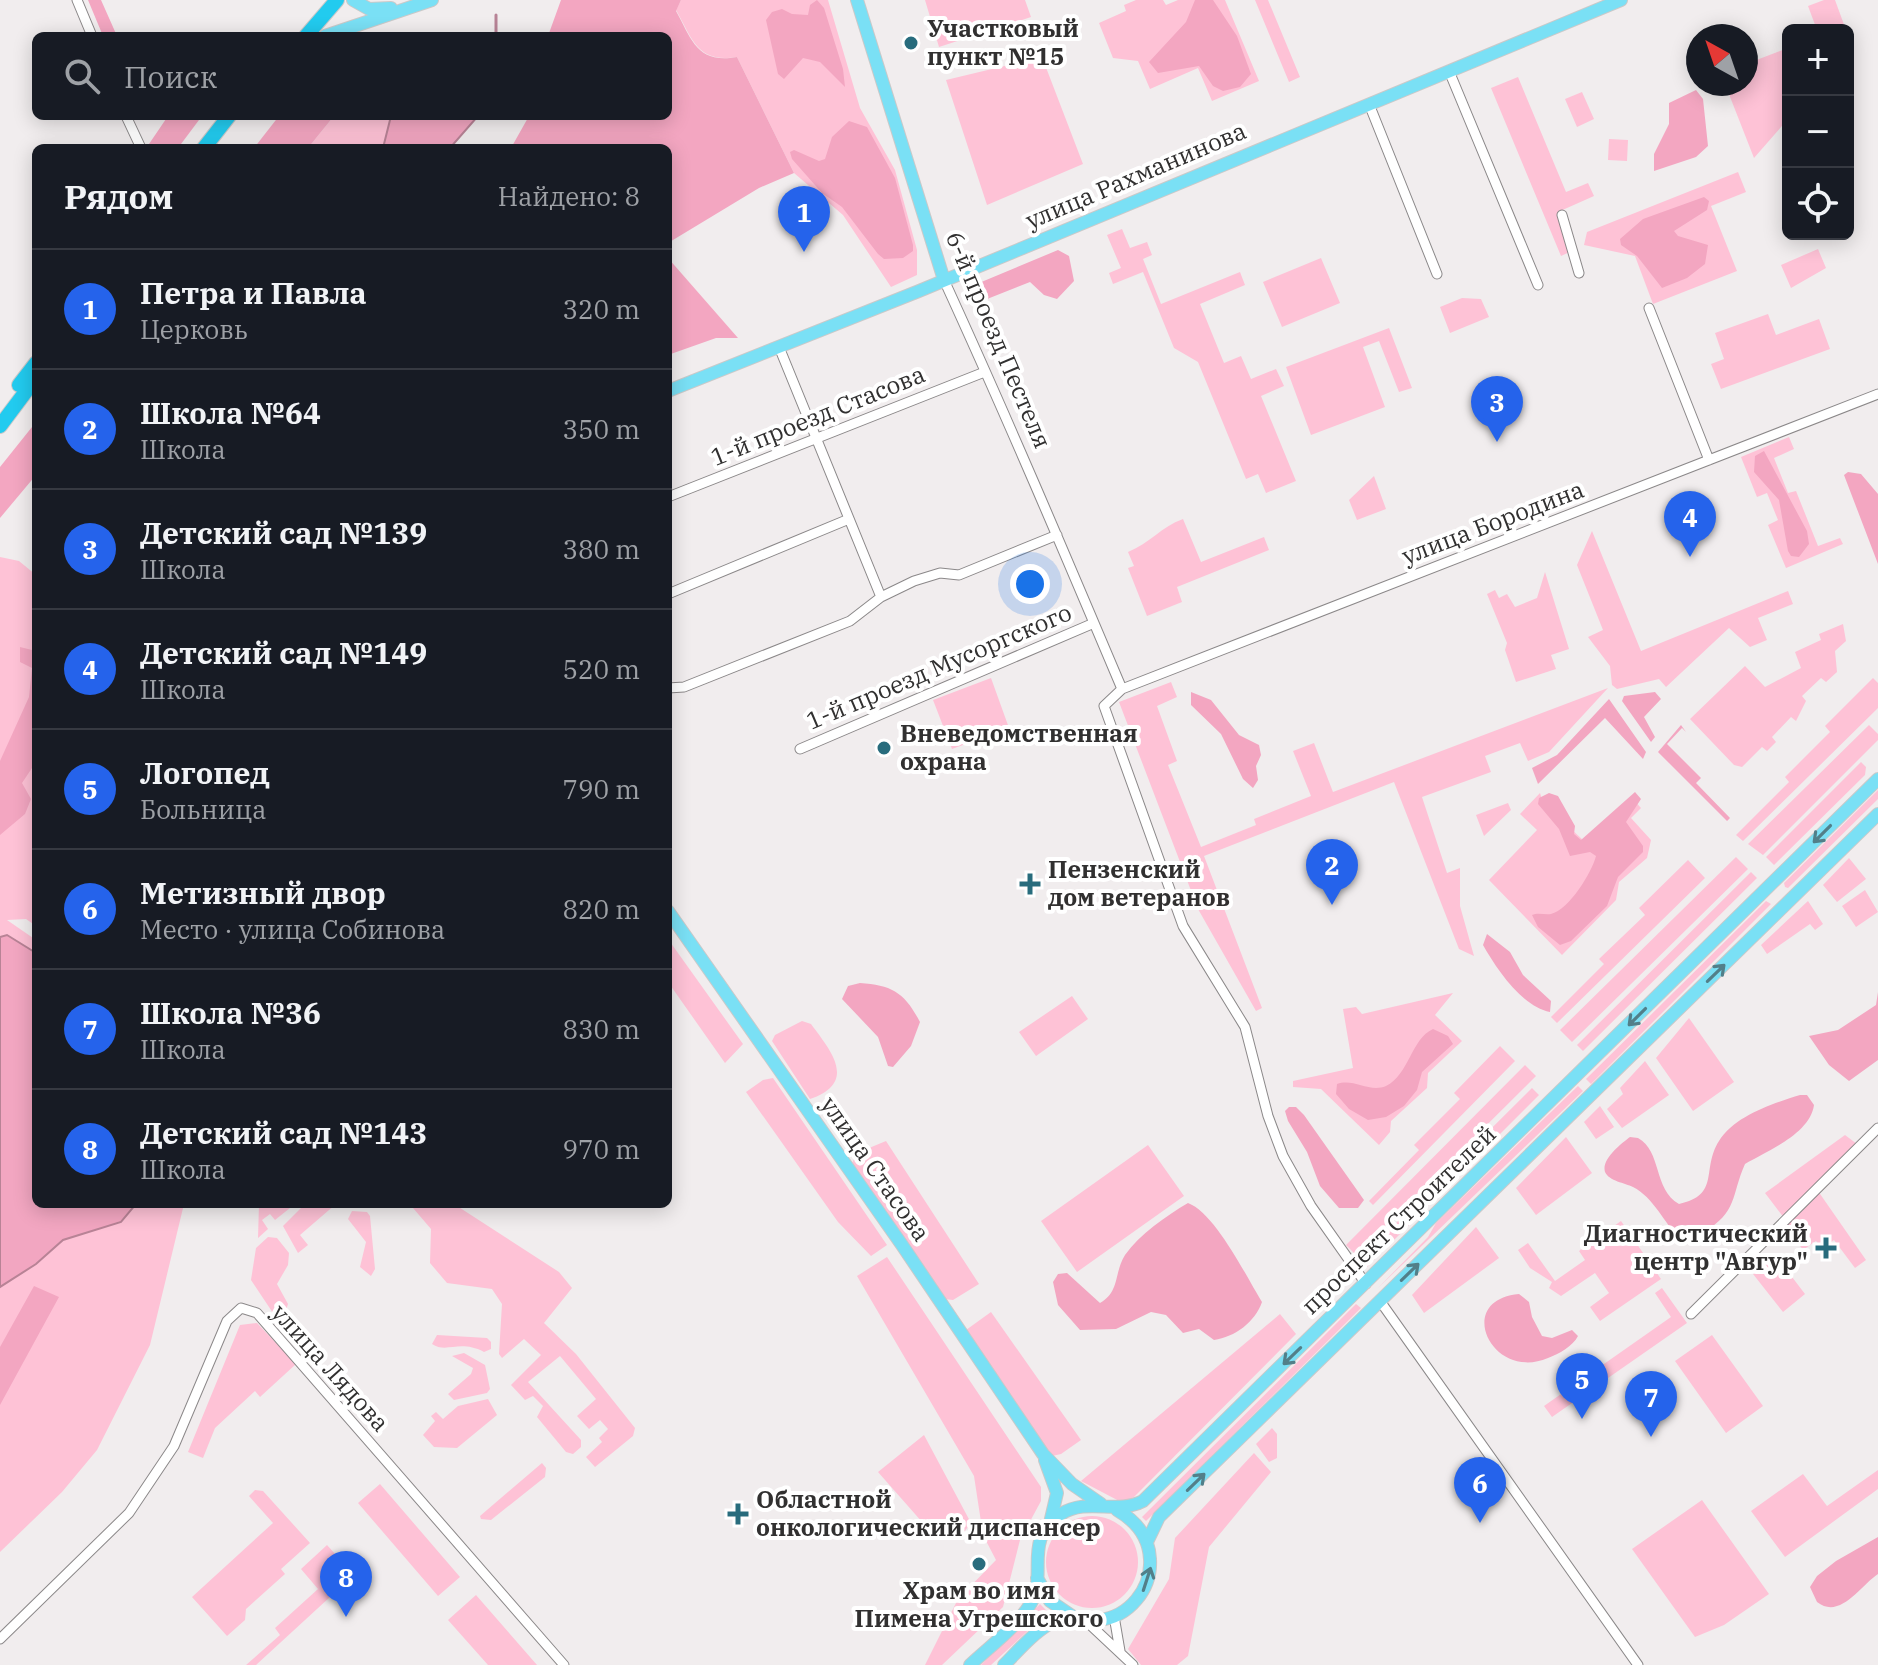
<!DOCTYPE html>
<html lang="ru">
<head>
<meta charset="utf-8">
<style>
  :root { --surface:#171b24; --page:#242831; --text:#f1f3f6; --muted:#9ea1a6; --line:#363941; --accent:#2563eb }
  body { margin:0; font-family:"IBM Plex Serif",serif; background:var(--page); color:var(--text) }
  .controls { position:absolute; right:24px; top:24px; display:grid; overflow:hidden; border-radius:12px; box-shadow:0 4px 20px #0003 }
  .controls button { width:72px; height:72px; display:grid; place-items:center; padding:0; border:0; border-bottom:2px solid var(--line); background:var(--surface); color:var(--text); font:40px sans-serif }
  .compass { position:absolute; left:1686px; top:24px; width:72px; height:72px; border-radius:50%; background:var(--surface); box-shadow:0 4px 20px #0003; rotate:320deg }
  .you { position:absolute; left:1030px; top:584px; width:28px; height:28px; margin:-20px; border:6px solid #fff; border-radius:50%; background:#1a73e8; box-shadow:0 0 0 12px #1a73e833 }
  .badge { display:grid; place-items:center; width:52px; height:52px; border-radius:50%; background:var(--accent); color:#fff; font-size:26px; font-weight:700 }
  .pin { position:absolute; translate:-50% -66px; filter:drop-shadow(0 2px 4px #0008) }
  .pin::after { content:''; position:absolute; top:42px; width:28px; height:24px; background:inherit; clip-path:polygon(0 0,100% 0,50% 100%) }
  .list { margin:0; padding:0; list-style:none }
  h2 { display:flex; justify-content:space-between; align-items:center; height:104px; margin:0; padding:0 32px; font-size:34px }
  h2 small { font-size:26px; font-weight:400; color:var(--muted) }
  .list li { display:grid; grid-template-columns:52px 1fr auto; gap:24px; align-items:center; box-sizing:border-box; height:120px; padding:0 32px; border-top:2px solid var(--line) }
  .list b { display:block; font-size:30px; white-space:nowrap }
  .list p { margin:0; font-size:26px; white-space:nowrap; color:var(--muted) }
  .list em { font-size:26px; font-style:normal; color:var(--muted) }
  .icon { flex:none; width:44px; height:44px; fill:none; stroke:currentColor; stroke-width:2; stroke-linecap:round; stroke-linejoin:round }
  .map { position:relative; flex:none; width:1878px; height:1665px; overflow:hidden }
  .search { position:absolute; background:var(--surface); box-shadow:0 4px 20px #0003; left:32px; top:32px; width:640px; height:88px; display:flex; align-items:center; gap:20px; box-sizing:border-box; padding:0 28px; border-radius:12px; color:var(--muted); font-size:30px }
  .panel { position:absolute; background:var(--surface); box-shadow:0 4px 20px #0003; left:32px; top:144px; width:640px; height:1064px; border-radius:12px }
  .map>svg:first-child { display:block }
  .green { fill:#fec2d6 }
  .forest { fill:#f3a6c1 }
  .water { fill:#f2a6c1; stroke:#b88396; stroke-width:2 }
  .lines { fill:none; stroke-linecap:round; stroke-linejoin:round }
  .stream { stroke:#b88396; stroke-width:3 }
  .minor-casing { stroke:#8b8889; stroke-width:11 }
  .major-casing { stroke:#c9c9c9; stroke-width:14 }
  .highway-casing { stroke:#c9c9c9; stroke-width:16 }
  .minor { stroke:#fff; stroke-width:9 }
  .major { stroke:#7ae0f5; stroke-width:12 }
  .highway { stroke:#22cbef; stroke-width:14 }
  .oneway { stroke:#527f89 }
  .poi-dot { fill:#286c7d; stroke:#fff; stroke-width:3 }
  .labels { text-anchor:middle; stroke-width:8; stroke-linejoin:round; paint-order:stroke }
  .poi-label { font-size:24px; font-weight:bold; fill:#313030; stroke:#fff; text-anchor:start }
  .street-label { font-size:24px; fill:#313030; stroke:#fff }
</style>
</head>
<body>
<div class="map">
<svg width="1878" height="1665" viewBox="0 0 1878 1665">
  <rect width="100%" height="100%" fill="#f1edee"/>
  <path class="green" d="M681 0H828L860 108 895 170 917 250V275L891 287 843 215 794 173 737 57C697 63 693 40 676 10Z
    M925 0H1025L1031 17 939 47Z
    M1136 0H1163L1166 5 1178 0H1225L1259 81 1212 101 1198 68 1150 89 1138 61 1113 58 1099 23 1126 11 1124 5Z
    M1255 0H1268L1300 77 1289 82Z
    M1824 0H1835L1846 30H1817L1808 6Z
    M1788 48V119L1754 158 1725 84H1746V64Z
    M1042 57 1083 164 987 205 946 80Z
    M1518 77 1566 192 1588 183 1594 196 1558 212 1574 250 1561 256 1491 88Z
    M1582 92 1594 119 1577 127 1565 99Z
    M334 116H391L383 148H308Z
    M1609 139 1628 140 1627 161 1608 160Z
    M1738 172 1746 192 1711 206 1737 271 1653 304 1635 256 1584 245 1587 232Z
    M1122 229 1130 248 1147 242 1152 255 1143 259 1161 304 1240 272 1245 285 1200 304 1224 363 1241 356 1251 379 1276 369 1284 386 1261 396 1296 481 1266 493 1258 474 1246 479 1198 362 1174 348 1143 272 1113 284 1109 273 1121 268 1107 235Z
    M1818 249 1826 268 1791 288 1781 265Z
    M1321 258 1340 303 1282 327 1263 282Z
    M1462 298 1481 299 1489 317 1450 333 1440 307Z
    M1768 314 1776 335 1819 319 1830 349 1721 389 1711 364 1724 359 1715 333Z
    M1389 328 1412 388 1399 392 1379 341 1363 347 1385 407 1311 435 1286 367Z
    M1789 437 1794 449 1774 458 1788 493 1796 491 1818 546 1840 538 1843 544 1786 568 1768 525 1778 520 1767 493 1757 497 1741 457Z
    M1374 476 1386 509 1357 520 1349 500Z
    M1183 519 1201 562 1264 537 1269 550 1177 587 1182 602 1147 616 1128 568 1134 566 1128 552C1150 543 1161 527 1183 519Z
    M1592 531 1641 651 1788 591 1793 604 1758 618 1767 640 1750 647 1729 628 1666 687 1659 679 1617 689 1612 685 1610 666 1588 637 1603 630 1577 565Z
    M0 557 19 561 36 575V926L26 919 7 920 36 940V1204H184L150 1345 97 1450 62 1492 0 1552Z
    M1545 572 1569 649 1551 655 1556 669 1516 682 1505 650 1507 643 1487 594 1495 590 1499 598 1507 594 1515 607 1537 598Z
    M1843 624 1846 641 1835 651 1837 672 1826 682 1821 678 1802 696 1806 701 1796 721 1791 717 1772 737 1776 742 1767 751 1762 747 1742 767 1734 765 1690 719 1745 666 1765 687 1801 668 1795 652 1821 640 1819 634Z
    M991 678 1009 728 952 749 933 700Z
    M1873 678 1878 683V708L1743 841 1736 835 1789 782 1785 777 1830 732 1825 726Z
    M1171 682 1177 697 1157 706 1177 761 1168 765 1201 847 1256 825 1254 819 1311 796 1293 751 1314 743 1333 792 1608 688 1549 752 1528 761 1520 743 1485 756 1491 772 1422 797 1447 873 1460 868V906L1474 956 1459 949 1394 782 1204 856 1262 1008 1256 1011 1198 909 1119 702Z
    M1869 725 1878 734V740L1763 855 1748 844Z
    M1861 762 1866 767 1865 775 1774 865 1766 857Z
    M1878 790V799L1788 888 1785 887 1784 883Z
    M1540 793 1543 803 1584 841 1631 797 1641 808 1631 818 1651 840 1647 858 1619 882 1616 900 1562 955 1489 880 1537 830 1520 814Z
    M1508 803 1511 810 1484 836 1476 815Z
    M1736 857 1748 869 1572 1042 1560 1030Z
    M1849 858 1866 879 1837 902 1823 885Z
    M1688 860 1705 878 1557 1023 1551 1017 1604 964 1599 959 1645 915 1639 908Z
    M1751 872 1757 878 1583 1051 1577 1045Z
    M1865 890 1878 912 1856 927 1842 906Z
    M1766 901 1771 904 1591 1084 1586 1079Z
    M1808 901 1823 924 1815 930 1810 924 1767 954 1761 945Z
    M668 939 743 1044 725 1063 668 982Z
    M1453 993 1435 1015 1462 1041 1428 1073 1427 1088 1391 1121 1390 1132 1379 1145 1321 1089 1293 1087V1081L1353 1068 1343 1009 1356 1007 1362 1014Z
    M1072 996 1088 1019 1036 1056 1019 1032Z
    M1689 1018 1734 1082 1693 1111 1656 1058Z
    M802 1021 811 1024C830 1050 859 1082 810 1099L772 1041 775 1035Z
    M1500 1046 1515 1061 1373 1205 1369 1201 1419 1150 1414 1145 1460 1099 1454 1093Z
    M1645 1061 1669 1095 1622 1128 1607 1109 1623 1094 1620 1088Z
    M1525 1065 1536 1076 1356 1255 1346 1245Z
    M773 1078 887 1245 871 1256 838 1222 746 1092 763 1080Z
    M1578 1086 1583 1091 1378 1288 1428 1237 1436 1223Z
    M1532 1088 1539 1095 1367 1267 1362 1266 1360 1259Z
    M1600 1106 1614 1127 1596 1139 1584 1122Z
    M1845 1135 1857 1144 1784 1218 1765 1193Z
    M1566 1137 1592 1173 1536 1215 1516 1188Z
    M886 1141 979 1284 953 1300 945 1299 852 1163 857 1153Z
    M1148 1145 1184 1196 1077 1272 1041 1221Z
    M1818 1191 1866 1260 1855 1268 1834 1240 1822 1248 1816 1241 1803 1250 1785 1225Z
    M259 1204H295L275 1220 270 1214 262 1220 268 1229 258 1238Z
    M305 1204H336L300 1235 308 1245 298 1253 283 1226Z
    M361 1204H454L559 1272 572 1288 544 1323 576 1354 635 1428 633 1436 595 1467 586 1457 602 1442 599 1438 608 1429 600 1420 589 1429 577 1416 596 1399 560 1356 528 1382 581 1440V1447L573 1454 566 1452 537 1417 543 1406 533 1396 525 1400 511 1385 541 1355 524 1339 502 1358 499 1354 502 1304 492 1289 447 1283 430 1263 431 1229 413 1208Z
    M352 1211 367 1212 370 1216 375 1269 371 1276 360 1267 366 1242 348 1219Z
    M1621 1221 1661 1279 1600 1321 1590 1307 1609 1293 1595 1273 1561 1296 1549 1288 1552 1282 1530 1268 1518 1250 1528 1243 1555 1281 1585 1260 1579 1251Z
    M1476 1227 1499 1258 1424 1313 1412 1295Z
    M268 1237 277 1238 289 1253 288 1265 277 1284 288 1304 281 1325 251 1280 256 1248Z
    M1776 1256 1805 1294 1783 1312 1753 1274Z
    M887 1257 1041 1487V1501L1020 1540 1003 1607 942 1665H925L958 1599 996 1560 983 1535 974 1476 857 1276Z
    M1662 1288 1687 1323 1552 1417 1544 1406 1671 1317 1655 1293Z
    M1356 1304 1361 1308 1146 1521 1142 1517Z
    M991 1312 1081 1440 1061 1454 1052 1456 966 1330Z
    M1280 1314 1296 1334 1134 1497 1121 1502 1081 1481Z
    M257 1323 296 1364 260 1397 255 1391 215 1428 203 1458 188 1452 240 1325Z
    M437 1335 487 1338 491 1342V1349L484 1352C459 1339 447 1354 432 1344Z
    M1712 1335 1763 1406 1726 1433 1675 1361Z
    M464 1353 485 1365 490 1389 487 1393 454 1400 448 1394 471 1374 473 1368 452 1356Z
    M488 1399 497 1415 457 1448 434 1447 423 1435 435 1421 431 1416 436 1412 443 1419 458 1406Z
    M1272 1428 1277 1434V1458L1269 1462 1256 1444Z
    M924 1435 971 1523 964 1532 949 1517 930 1531 878 1472Z
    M1254 1453 1271 1472 1209 1547 1188 1656 1177 1665H1141L1128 1649 1169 1579 1175 1538Z
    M542 1463 546 1468 545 1477 491 1520 481 1519 480 1516Z
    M1878 1470V1489L1785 1557 1751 1511 1803 1474 1827 1506Z
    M380 1484 460 1577 438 1596 358 1503Z
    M255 1490 263 1491 310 1543 281 1569 285 1574 246 1609 245 1620 227 1636 192 1597 273 1523 249 1496Z
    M1702 1500 1769 1594 1724 1625 1695 1637 1632 1549Z
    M1046 1562a46 46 0 1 1 92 0a46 46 0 1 1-92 0Z
    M327 1545 354 1575 256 1665H246L280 1635 275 1628 318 1589 301 1569Z
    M476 1595 537 1665H488L448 1620Z
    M1040 1604 1048 1612 991 1665H981Z"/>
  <path class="forest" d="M88 0H101L117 36H103Z
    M561 0H681L676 11C692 40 697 64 737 57L794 173 759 188 668 243V148H511L529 116H668V36H548Z
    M817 0 824 8 843 69 845 87 820 62 803 58 784 79 778 74 766 20 772 12 782 9 792 14 808 15 810 5Z
    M1195 0H1213L1237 36 1251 74 1240 87 1223 91 1213 86 1199 66 1158 73 1149 62 1186 22Z
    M1696 90 1703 99 1708 146 1696 157 1654 171V154L1669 124V103Z
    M168 116H202L178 148H152L149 144Z
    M279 116H334L308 148H254Z
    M849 121 867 127 895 178 913 245V251L903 258 884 259 878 254 842 207 822 193 792 159 790 152 794 150 819 161 825 159 832 137Z
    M1704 197 1709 201 1707 210 1674 231 1678 236 1708 245 1705 264 1687 278 1662 288 1637 256 1621 245 1620 239 1643 219Z
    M1058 250 1069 256 1074 281 1057 299 1044 295 1030 282 972 305 967 288Z
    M668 258 738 338H716L668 355Z
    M36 422V475L0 518V467Z
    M1764 451 1807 531 1809 544 1799 557 1791 556 1788 551 1779 500 1754 472 1755 456Z
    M1848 472 1861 474 1878 494V564L1844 475Z
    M20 647 36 651V762L22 783 31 799 25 814 0 835V761L29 697 32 668 20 662Z
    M1191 692 1211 700 1239 735 1259 745 1261 755 1256 766 1258 780 1253 788 1243 779 1221 734 1191 705Z
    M1655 692 1661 699 1644 717 1655 737 1651 742 1622 701 1624 696Z
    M1609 699 1646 752 1643 759 1605 718 1538 784 1532 768 1557 755Z
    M1681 725 1686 732 1682 728 1667 744 1701 778 1696 783 1730 818 1727 821 1658 752Z
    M1635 792 1641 799 1626 822 1643 846V852L1618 877 1607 906 1571 941 1560 945 1538 927 1532 915C1538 912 1544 915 1551 914 1569 910 1592 872 1596 856L1590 852 1570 856 1559 829 1538 804 1539 798 1549 793 1558 796 1575 826 1574 834 1581 840Z
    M1487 934 1510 952 1523 975 1551 1001 1550 1012C1522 1007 1496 968 1483 945Z
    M860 983C892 985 905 993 920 1022L911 1046 893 1067 888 1066 878 1037 842 999 848 986Z
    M1878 992V1060L1849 1081 1829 1065 1809 1036 1838 1030 1876 1005Z
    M1433 1029 1448 1036 1453 1044 1422 1072 1417 1090 1404 1106 1386 1117 1368 1120 1349 1109 1336 1094 1337 1084C1354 1078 1369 1093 1386 1086 1409 1075 1411 1039 1433 1029Z
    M1800 1095H1807L1814 1105C1810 1134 1767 1151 1745 1164 1731 1195 1738 1213 1703 1232 1695 1236 1688 1240 1679 1239 1665 1223 1653 1197 1633 1187 1625 1183 1609 1181 1605 1172 1601 1159 1622 1143 1630 1137L1638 1138C1662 1151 1653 1189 1679 1204 1721 1195 1701 1169 1719 1141 1734 1116 1774 1103 1800 1095Z
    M1289 1107H1296L1304 1115 1364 1200 1358 1208H1339L1320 1186 1307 1152 1288 1121 1285 1111Z
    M1188 1203C1215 1213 1246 1276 1262 1302 1255 1322 1235 1337 1214 1340L1199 1329 1183 1333 1166 1315 1151 1312 1116 1329 1080 1330 1058 1305 1053 1282 1058 1274 1067 1273 1100 1303C1120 1292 1114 1272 1125 1255 1140 1234 1166 1216 1188 1203Z
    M34 1286 59 1297 0 1405V1347Z
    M1519 1294 1529 1302 1532 1317 1542 1336 1552 1338 1572 1330 1578 1336C1573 1346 1559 1354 1548 1358 1492 1382 1453 1300 1519 1294Z
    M1878 1537V1574C1860 1586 1840 1620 1817 1602L1810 1587 1817 1576 1836 1561Z"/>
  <path class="water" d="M391 116H478L450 148H383Z
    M7 935 36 953V1204H136L121 1222 63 1240 36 1264 0 1287V937Z"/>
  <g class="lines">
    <path class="stream" d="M496 15V34"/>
    <g class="minor-casing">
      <path id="minor" d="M77 0 92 36
        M1449 71 1538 285
        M1369 104 1437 274
        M126 116 141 148
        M1562 215 1579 273
        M944 280C1006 415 1064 552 1122 689
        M1649 308 1709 460
        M779 347 881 597
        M668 497 982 373
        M668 594 849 519
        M668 688 684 687 850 621 881 597 914 581 940 573 959 575 1057 535
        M800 749 1094 623
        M1366 1284 1311 1206 1283 1156 1268 1116 1245 1027 1183 926 1104 706 1122 689 1878 394
        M1380 1301 1638 1665
        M1691 1314 1878 1128
        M1114 1616 1120 1651
        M1085 1620 1133 1665
        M0 1639 129 1513 174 1446 227 1321 241 1308 257 1313 564 1665"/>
    </g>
    <g class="major-casing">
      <path id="major" d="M353 0 369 9 391 8
        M857 0 944 280
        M325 36 432 0
        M668 391 919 291 1621 0
        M668 911 902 1245 1043 1454 1072 1484 1101 1504
        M1045 1460 1057 1493 1050 1523
        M1147 1542 1159 1517 1878 814
        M1037 1578 1050 1601 1072 1616
        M970 1665C990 1646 1017 1627 1031 1603 1048 1573 1022 1540 1061 1514 1088 1497 1116 1515 1143 1501L1878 779
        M1004 1665C1018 1651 1033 1633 1051 1623 1068 1614 1081 1621 1099 1620 1129 1617 1152 1589 1150 1559 1149 1537 1136 1521 1117 1510"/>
    </g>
    <g class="highway-casing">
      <path id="highway" d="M306 36 337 0
        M204 148 229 116
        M19 385 36 363
        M0 426 36 378"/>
    </g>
    <use href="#minor" class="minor"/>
    <use href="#major" class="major"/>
    <use href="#highway" class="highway"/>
  </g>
  <defs><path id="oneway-shaft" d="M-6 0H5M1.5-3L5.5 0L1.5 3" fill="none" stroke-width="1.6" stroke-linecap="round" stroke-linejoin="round" transform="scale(2)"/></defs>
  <g class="oneway">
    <use href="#oneway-shaft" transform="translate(1822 834) rotate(135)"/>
    <use href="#oneway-shaft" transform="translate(1716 973) rotate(-44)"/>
    <use href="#oneway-shaft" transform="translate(1637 1017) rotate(135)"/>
    <use href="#oneway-shaft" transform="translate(1410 1272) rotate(-44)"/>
    <use href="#oneway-shaft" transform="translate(1292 1356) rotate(136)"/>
    <use href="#oneway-shaft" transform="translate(1196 1482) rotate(-44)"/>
    <use href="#oneway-shaft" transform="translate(1147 1579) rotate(-72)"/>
  </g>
  <g class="poi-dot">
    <circle cx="911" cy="43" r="8"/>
    <circle cx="884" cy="748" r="8"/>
    <path d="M1026 872h8v8h8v8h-8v8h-8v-8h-8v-8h8z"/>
    <path d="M1822 1236h8v8h8v8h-8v8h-8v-8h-8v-8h8z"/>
    <path d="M734 1502h8v8h8v8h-8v8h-8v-8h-8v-8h8z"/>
    <circle cx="979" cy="1564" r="8"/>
  </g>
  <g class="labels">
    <g class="poi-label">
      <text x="927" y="37">Участковый<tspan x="927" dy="28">пункт №15</tspan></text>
      <text x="900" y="742">Вневедомственная<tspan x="900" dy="28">охрана</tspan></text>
      <text x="1048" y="878">Пензенский<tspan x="1048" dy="28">дом ветеранов</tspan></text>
      <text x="1808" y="1242" text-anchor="end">Диагностический<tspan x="1808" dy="28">центр "Авгур"</tspan></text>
      <text x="756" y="1508">Областной<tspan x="756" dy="28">онкологический диспансер</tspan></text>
      <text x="979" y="1599" text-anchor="middle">Храм во имя<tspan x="979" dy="28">Пимена Угрешского</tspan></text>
    </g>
    <g class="street-label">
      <text transform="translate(1136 176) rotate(-23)" y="8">улица Рахманинова</text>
      <text transform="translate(998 340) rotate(67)" y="8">6-й проезд Пестеля</text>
      <text transform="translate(818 416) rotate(-22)" y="8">1-й проезд Стасова</text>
      <text transform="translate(1493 523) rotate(-21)" y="8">улица Бородина</text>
      <text transform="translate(939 667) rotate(-23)" y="8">1-й проезд Мусоргского</text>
      <text transform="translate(875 1169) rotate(55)" y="8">улица Стасова</text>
      <text transform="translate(1399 1220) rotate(-44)" y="8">проспект Строителей</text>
      <text transform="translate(330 1368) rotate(48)" y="8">улица Лядова</text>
    </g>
  </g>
</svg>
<div class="controls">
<button>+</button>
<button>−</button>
<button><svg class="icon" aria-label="locate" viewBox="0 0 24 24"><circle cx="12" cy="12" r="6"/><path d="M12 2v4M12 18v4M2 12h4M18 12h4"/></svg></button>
</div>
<svg class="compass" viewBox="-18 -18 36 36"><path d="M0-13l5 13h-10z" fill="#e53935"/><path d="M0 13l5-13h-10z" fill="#9ea1a6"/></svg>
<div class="you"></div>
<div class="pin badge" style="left:804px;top:252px">1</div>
<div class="pin badge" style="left:1332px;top:905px">2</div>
<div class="pin badge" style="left:1497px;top:442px">3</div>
<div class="pin badge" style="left:1690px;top:557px">4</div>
<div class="pin badge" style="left:1582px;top:1419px">5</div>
<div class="pin badge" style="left:1480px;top:1523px">6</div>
<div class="pin badge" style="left:1651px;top:1437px">7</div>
<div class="pin badge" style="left:346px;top:1617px">8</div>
<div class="search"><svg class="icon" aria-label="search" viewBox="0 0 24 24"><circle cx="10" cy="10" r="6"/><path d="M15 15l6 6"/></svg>Поиск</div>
<section class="panel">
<h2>Рядом<small>Найдено: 8</small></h2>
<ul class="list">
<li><span class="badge">1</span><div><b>Петра и Павла</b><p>Церковь</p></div><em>320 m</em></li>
<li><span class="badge">2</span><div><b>Школа №64</b><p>Школа</p></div><em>350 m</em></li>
<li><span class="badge">3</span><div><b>Детский сад №139</b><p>Школа</p></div><em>380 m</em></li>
<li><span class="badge">4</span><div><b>Детский сад №149</b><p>Школа</p></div><em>520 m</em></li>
<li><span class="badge">5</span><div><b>Логопед</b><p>Больница</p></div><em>790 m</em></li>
<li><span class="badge">6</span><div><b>Метизный двор</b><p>Место · улица Собинова</p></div><em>820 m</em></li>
<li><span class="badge">7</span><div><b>Школа №36</b><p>Школа</p></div><em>830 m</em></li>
<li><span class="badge">8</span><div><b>Детский сад №143</b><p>Школа</p></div><em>970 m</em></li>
</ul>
</section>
</div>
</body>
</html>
